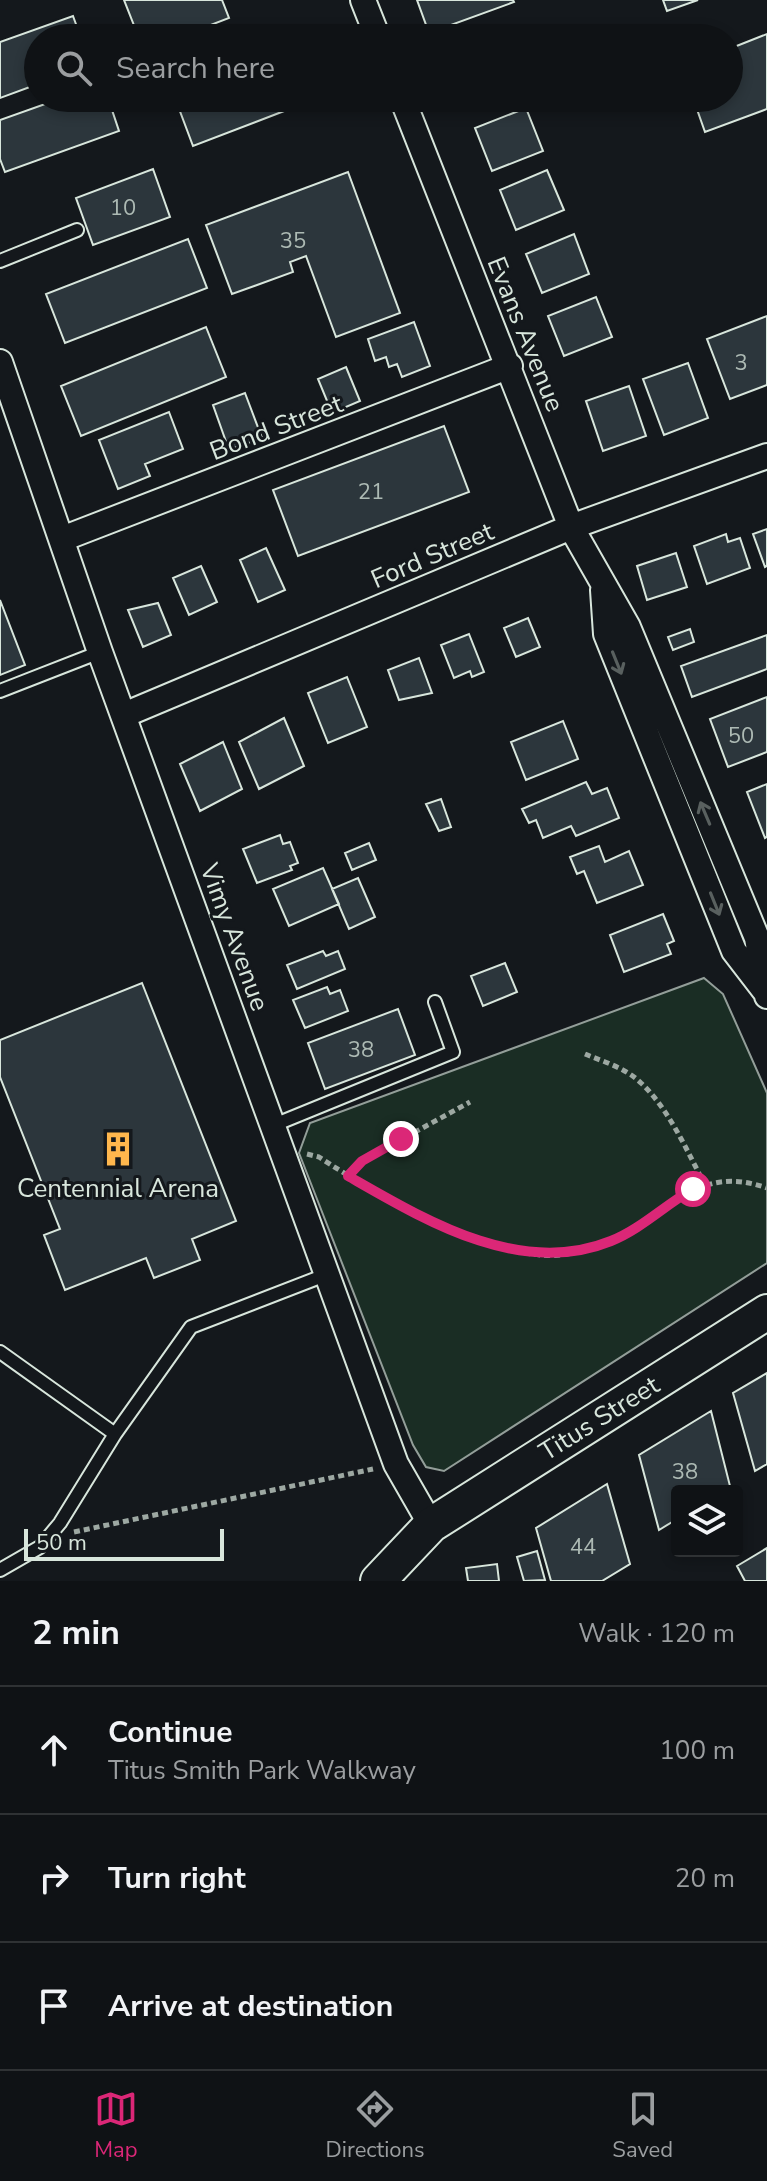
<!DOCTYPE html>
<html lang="en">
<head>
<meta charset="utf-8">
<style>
  :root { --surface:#0f1215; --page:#1d2022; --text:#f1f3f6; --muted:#9b9ea0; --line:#2f3234; --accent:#db2777 }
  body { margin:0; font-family:"Nunito Sans",sans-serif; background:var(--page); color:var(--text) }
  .controls { position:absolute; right:24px; bottom:24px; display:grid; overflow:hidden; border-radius:8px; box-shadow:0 4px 12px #0003 }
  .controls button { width:72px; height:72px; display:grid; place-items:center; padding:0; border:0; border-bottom:2px solid var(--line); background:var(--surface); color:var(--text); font:40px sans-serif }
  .scale { position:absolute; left:24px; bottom:20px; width:200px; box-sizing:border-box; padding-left:8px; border:4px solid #d8e6dc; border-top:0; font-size:22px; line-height:28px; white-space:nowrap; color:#d8e6dc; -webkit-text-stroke:6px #14181c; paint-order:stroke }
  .stop { position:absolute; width:24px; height:24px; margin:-18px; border:6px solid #db2777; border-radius:50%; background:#fff }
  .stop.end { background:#db2777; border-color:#fff; box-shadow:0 2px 8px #0008 }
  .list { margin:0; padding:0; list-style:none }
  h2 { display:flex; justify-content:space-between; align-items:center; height:104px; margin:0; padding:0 32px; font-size:34px }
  h2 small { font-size:26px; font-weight:400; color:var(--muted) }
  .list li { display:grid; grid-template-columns:52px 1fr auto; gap:24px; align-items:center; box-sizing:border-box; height:128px; padding:0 32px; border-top:2px solid var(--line) }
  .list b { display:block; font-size:30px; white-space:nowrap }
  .list p { margin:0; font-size:26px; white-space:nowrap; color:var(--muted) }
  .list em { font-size:26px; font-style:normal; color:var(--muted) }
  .icon { flex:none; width:44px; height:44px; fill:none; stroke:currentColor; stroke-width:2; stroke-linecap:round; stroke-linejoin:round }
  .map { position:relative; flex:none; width:767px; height:1581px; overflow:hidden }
  .search { position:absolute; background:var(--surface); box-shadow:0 4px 12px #0003; left:24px; right:24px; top:24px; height:88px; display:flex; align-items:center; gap:20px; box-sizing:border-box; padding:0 28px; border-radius:44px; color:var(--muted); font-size:30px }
  .sheet { height:488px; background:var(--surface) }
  nav { display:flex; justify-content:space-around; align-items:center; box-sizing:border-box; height:112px; border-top:2px solid var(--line); background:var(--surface); font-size:22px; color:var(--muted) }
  nav a { display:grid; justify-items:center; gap:4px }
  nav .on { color:var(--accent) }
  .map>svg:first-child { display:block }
  .green { fill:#1a2d24; stroke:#939e99; stroke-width:2 }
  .building { fill:#2c363c; stroke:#d8e6dc; stroke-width:2 }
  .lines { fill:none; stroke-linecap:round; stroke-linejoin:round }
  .service-casing { stroke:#d8e6dc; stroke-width:16 }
  .minor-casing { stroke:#d8e6dc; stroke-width:28 }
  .secondary-casing { stroke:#d8e6dc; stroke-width:38 }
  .path { stroke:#9da8a2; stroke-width:5; stroke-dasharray:6 4; stroke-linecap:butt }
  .service { stroke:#14181c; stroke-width:12 }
  .minor { stroke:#14181c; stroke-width:24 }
  .secondary { stroke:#14181c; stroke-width:34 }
  .oneway { stroke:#59605f }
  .route { stroke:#db2777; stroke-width:10 }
  .labels { text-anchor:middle; stroke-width:6; stroke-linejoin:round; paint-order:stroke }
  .number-label { font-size:22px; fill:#adbab4 }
  .street-label { font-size:26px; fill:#d8e6dc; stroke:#14181c }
  .poi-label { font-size:26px; fill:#d8e6dc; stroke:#14181c }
</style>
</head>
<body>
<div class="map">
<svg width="767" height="1581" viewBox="0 0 767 1581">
  <rect width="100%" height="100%" fill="#14181c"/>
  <path class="green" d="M704 978 723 994 767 1093V1263L444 1471 426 1467 413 1445 299 1153 310 1123Z"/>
  <path class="building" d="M124 0H222L229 18 177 38H139Z
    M417 0H513L514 2 429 33Z
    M663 0H698L667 11Z
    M73 16 81 38H38V84L0 98V42Z
    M292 28 296 38H268Z
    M767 34V109L705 132 693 98H729V49Z
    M62 98H108L119 131 5 172 0 159V120Z
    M175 98H318L193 146Z
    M469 98H503L474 109Z
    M526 108 543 151 492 171 475 128Z
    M153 169 170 217 93 245 76 198Z
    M547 170 564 210 516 230 500 190Z
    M348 172 400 313 336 337 306 256 290 262 293 272 232 294 206 225Z
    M574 234 589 274 542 293 526 254Z
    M188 239 207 288 65 343 46 294Z
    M596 297 612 337 564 356 548 316Z
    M767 316V385L730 399 707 339Z
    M414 322 430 366 402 377 397 364 389 367 386 357 375 361 368 339Z
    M206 327 226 377 81 436 61 386Z
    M688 363 708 418 664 435 643 379Z
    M346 367 360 401 332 413 318 379Z
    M629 386 646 436 603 451 586 401Z
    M245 393 262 438 229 450 213 405Z
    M169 412 183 449 145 464 150 476 118 489 99 440Z
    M444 426 469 492 298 556 273 490Z
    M767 529V566L765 567 753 534Z
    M726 534 728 542 740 538 750 568 707 584 694 546Z
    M266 548 285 590 258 602 240 560Z
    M676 553 687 587 647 600 637 566Z
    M201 566 217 602 189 615 173 578Z
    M0 600 25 665 0 675Z
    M158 603 171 635 143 647 128 610Z
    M528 618 540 647 516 657 504 628Z
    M690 629 694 642 673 650 668 637Z
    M469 634 484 672 472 677 470 671 454 678 441 645Z
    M767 635V669L692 697 681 666Z
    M419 658 432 693 399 700 388 670Z
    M347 677 367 727 328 743 308 693Z
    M767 697V752L728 767 710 719Z
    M284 718 304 766 259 789 239 742Z
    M563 721 578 759 526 780 511 742Z
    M223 742 242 789 200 811 180 764Z
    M586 782 592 794 607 788 619 818 576 836 571 826 543 838 536 820 529 823 522 809Z
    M767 784V837L765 838 747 792Z
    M441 799 451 827 439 831 426 804Z
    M280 835 283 844 290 842 298 863 290 866 292 870 257 883 243 849Z
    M369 843 376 860 352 870 345 853Z
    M599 846 605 862 629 851 643 885 597 903 584 871 577 874 570 857Z
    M323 868 339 904 289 926 273 889Z
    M358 878 375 917 349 929 332 889Z
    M663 914 674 941 667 944 671 954 624 972 610 935Z
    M323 951 326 956 338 951 345 969 297 989 287 965Z
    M505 963 517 992 483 1006 471 976Z
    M142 983 236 1221 192 1239 200 1260 154 1278 146 1258 65 1290 44 1235 60 1229 0 1077V1040Z
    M327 987 330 994 340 990 348 1011 305 1028 293 1000Z
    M398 1009 415 1055 325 1089 308 1043Z
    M767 1373V1464L755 1471 733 1393Z
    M711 1411 730 1486 723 1491H677V1519L659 1530 639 1455Z
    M607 1484 630 1564 602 1581H551L536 1528Z
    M767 1548V1581H745L737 1566Z
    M537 1551 545 1580 524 1581 517 1557Z
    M497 1564 499 1581H468L466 1568Z"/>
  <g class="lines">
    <g class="service-casing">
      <path id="service" d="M0 261 77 230
        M0 691 100 652
        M274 1125 453 1052 435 1002
        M0 1352 115 1434
        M0 1570 40 1547 60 1523 115 1434 191 1327 328 1274"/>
    </g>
    <g class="minor-casing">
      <path id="minor" d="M363 0 378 38
        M402 98 571 527 628 627 757 938 767 996
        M0 362 100 652 396 1464 431 1525
        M62 539 510 366
        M603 590 606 634 734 951 764 990
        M124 715 571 527 767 456"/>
    </g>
    <g class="secondary-casing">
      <path id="secondary" d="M378 1581 431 1525 767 1312"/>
    </g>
    <path class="path" d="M585 1054C604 1062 626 1068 641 1083 669 1109 687 1151 705 1185
      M307 1154 319 1157C373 1193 495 1262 560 1255 587 1252 617 1241 640 1226 684 1196 710 1168 767 1188
      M348 1176 362 1161 470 1102
      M74 1532 373 1469"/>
    <use href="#service" class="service"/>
    <use href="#minor" class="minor"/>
    <use href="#secondary" class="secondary"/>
  </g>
  <defs><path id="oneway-shaft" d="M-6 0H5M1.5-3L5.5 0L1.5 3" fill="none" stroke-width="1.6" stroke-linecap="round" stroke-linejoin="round" transform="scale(2)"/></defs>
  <g class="oneway">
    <use href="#oneway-shaft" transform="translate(617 663) rotate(68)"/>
    <use href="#oneway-shaft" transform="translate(705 813) rotate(-113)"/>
    <use href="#oneway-shaft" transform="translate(715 904) rotate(68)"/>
  </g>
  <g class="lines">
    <path class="route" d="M401 1139 362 1161 348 1176C425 1220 520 1278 611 1241 641 1229 665 1205 693 1189"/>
  </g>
  <defs>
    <g id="building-bare" transform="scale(2.76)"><path d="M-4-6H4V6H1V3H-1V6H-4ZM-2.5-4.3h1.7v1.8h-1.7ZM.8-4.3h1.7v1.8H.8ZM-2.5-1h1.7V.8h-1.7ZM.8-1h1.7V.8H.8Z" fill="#ffb74d" stroke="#14181c" stroke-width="2.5" paint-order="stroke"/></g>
  </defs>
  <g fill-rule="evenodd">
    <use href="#building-bare" x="118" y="1149"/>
  </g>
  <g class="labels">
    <g class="number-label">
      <text x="123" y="215">10</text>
      <text x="293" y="248">35</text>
      <text x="741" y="370">3</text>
      <text x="371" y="499">21</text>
      <text x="741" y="743">50</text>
      <text x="361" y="1057">38</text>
      <text x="685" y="1479">38</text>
      <text x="583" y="1554">44</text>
    </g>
    <g class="street-label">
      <text transform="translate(526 334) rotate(68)" y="9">Evans Avenue</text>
      <text transform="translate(276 427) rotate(-21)" y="9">Bond Street</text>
      <text transform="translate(432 555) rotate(-23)" y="9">Ford Street</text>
      <text transform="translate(235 937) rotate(70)" y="9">Vimy Avenue</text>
      <text transform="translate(599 1418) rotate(-32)" y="9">Titus Street</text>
    </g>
    <g class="poi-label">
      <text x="118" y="1197">Centennial Arena</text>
    </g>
  </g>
</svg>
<div class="controls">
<button><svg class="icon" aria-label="layers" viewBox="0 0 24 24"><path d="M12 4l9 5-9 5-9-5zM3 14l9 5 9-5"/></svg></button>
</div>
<div class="scale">50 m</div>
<div class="stop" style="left:693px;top:1189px"></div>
<div class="stop end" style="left:401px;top:1139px"></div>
<div class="search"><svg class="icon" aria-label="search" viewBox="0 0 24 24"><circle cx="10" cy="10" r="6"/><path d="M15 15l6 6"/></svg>Search here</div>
</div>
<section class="sheet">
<h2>2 min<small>Walk · 120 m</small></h2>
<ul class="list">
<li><svg class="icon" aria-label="ahead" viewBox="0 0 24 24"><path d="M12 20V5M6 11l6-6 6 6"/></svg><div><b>Continue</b><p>Titus Smith Park Walkway</p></div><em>100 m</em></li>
<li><svg class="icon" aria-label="right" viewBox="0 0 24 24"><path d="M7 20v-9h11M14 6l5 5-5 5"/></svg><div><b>Turn right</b></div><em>20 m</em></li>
<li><svg class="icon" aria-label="arrive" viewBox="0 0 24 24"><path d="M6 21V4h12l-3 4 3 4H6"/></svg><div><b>Arrive at destination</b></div></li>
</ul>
</section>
<nav>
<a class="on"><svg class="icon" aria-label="map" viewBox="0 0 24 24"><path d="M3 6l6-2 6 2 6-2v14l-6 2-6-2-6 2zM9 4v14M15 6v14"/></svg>Map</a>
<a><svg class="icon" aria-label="directions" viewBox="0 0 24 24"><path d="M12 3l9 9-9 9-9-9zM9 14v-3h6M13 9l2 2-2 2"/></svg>Directions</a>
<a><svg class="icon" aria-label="saved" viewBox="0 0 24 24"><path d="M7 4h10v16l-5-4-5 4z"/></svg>Saved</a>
</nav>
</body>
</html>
